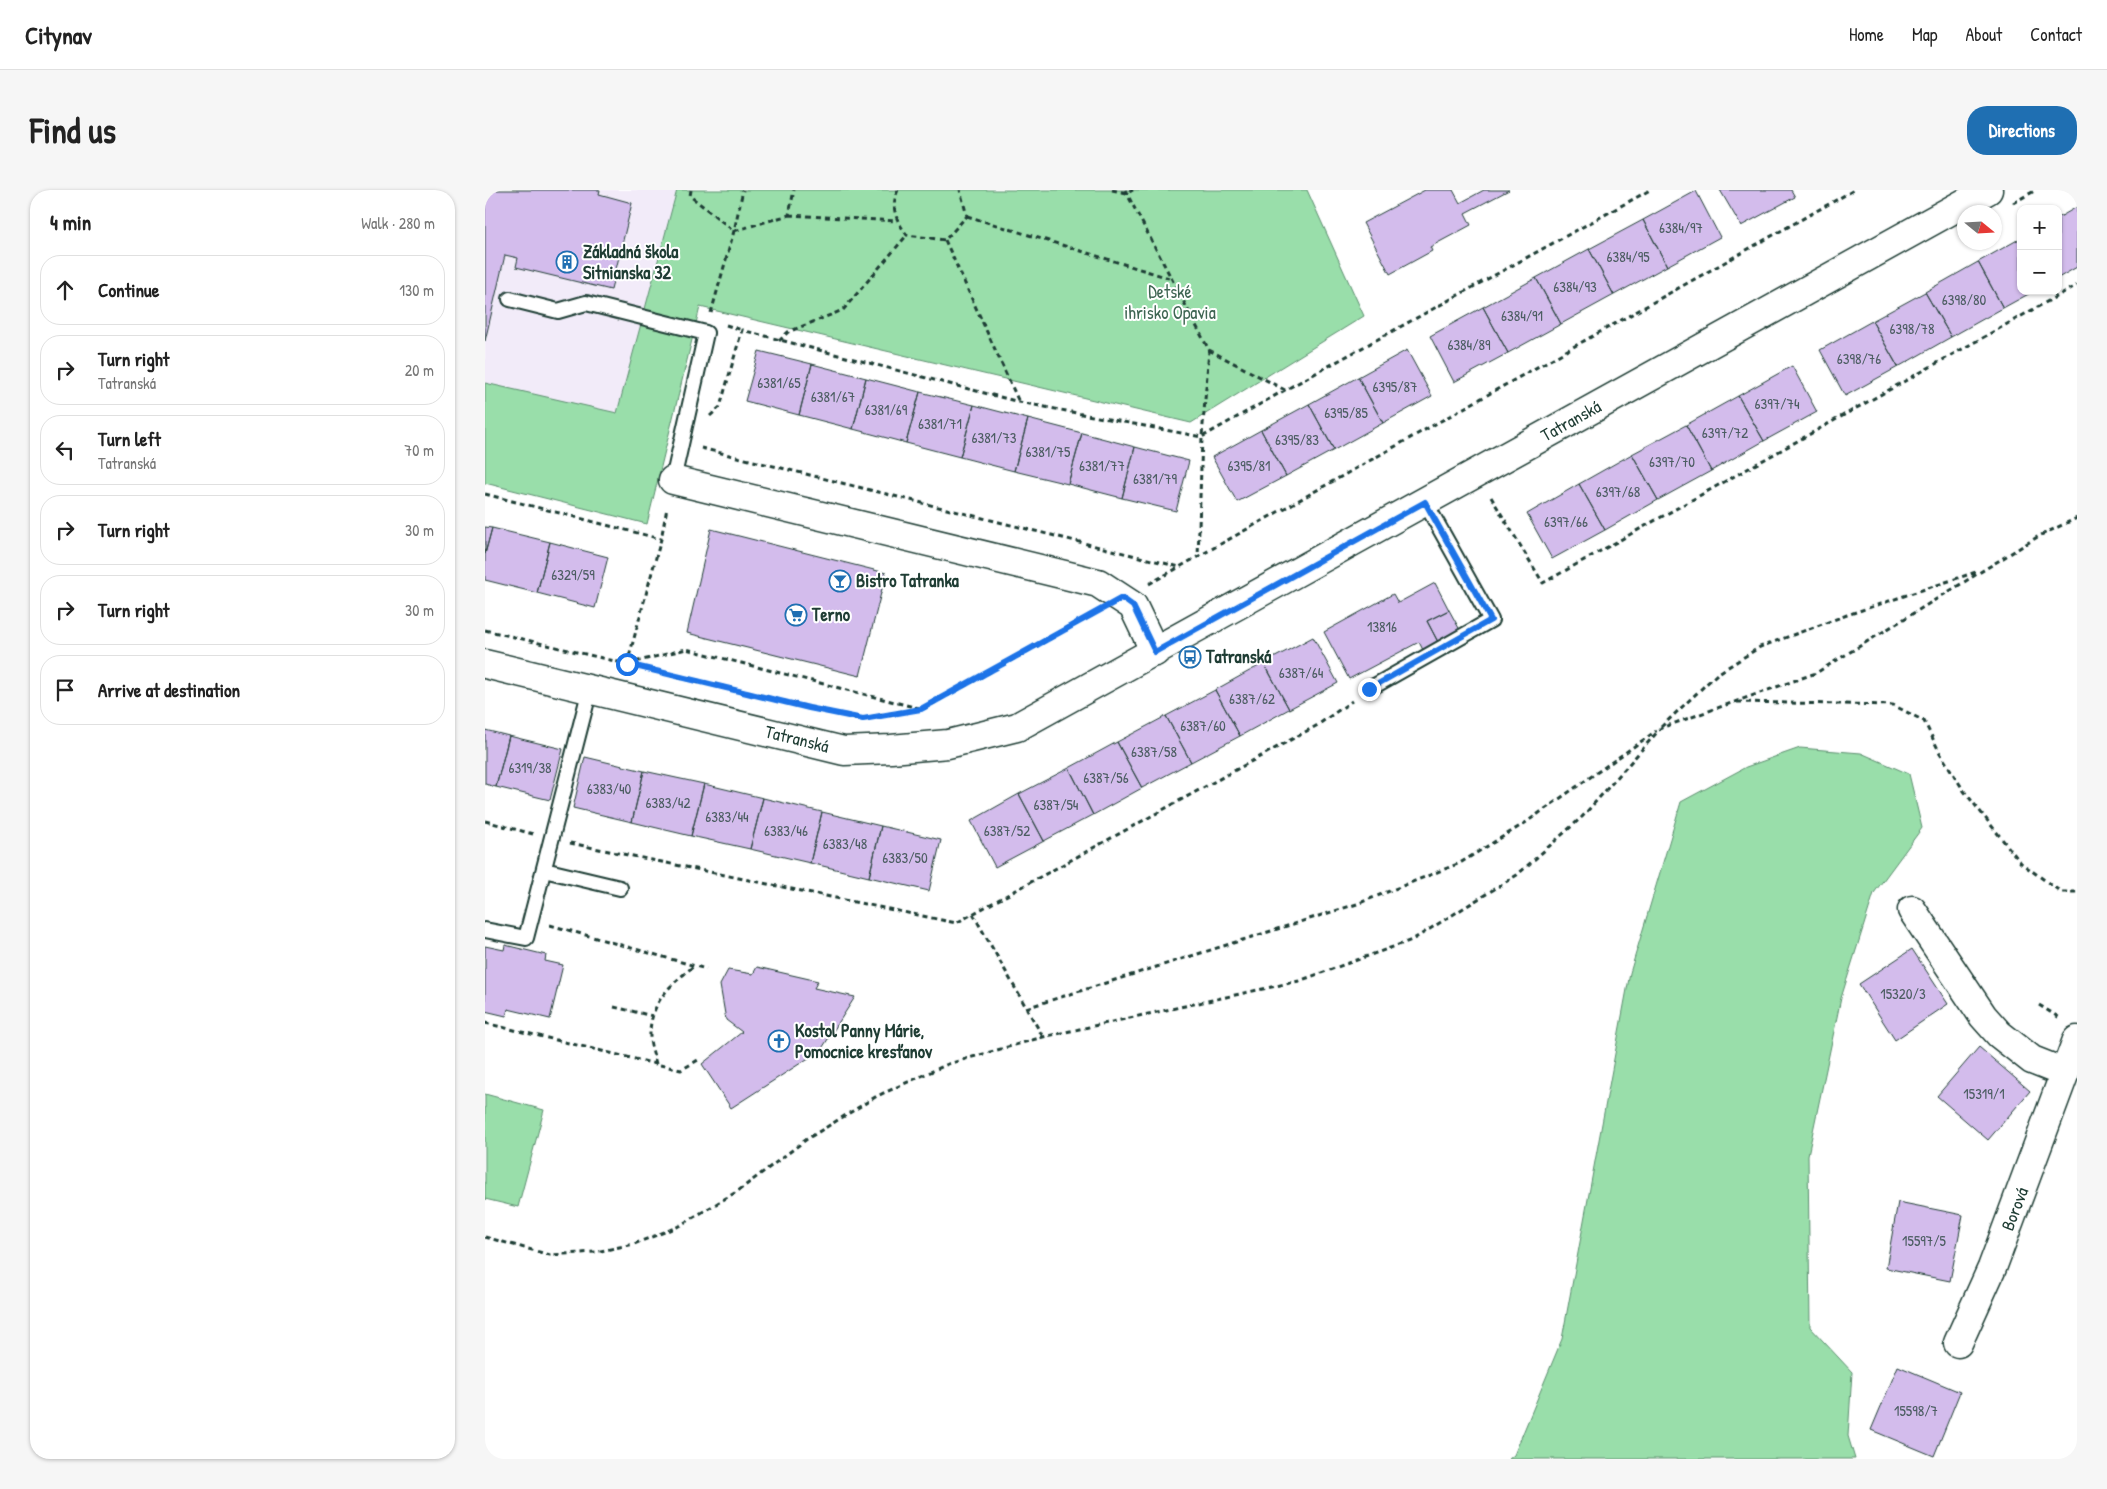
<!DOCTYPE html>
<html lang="en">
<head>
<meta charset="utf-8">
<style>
  :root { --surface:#fff; --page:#f6f6f6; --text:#222; --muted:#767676; --line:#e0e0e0; --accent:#1f6fb2 }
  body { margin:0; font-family:"Patrick Hand",sans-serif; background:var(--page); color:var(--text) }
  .controls { position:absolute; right:15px; top:15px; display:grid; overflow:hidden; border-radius:10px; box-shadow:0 1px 4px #0004 }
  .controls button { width:45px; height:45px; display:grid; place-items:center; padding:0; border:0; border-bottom:1px solid var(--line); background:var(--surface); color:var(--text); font:25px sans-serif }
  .compass { position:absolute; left:1472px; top:15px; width:45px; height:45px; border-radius:50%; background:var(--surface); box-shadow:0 1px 4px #0004; rotate:108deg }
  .stop { position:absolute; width:15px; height:15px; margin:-11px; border:4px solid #1a73e8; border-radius:50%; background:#fff }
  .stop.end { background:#1a73e8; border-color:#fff; box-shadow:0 1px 5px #0008 }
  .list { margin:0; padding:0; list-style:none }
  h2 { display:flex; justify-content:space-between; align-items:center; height:65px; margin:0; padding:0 20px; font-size:21px }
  h2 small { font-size:16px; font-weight:400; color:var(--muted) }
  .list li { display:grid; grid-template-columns:32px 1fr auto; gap:15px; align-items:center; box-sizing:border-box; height:70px; margin:0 10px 10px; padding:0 10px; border:1px solid var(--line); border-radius:20px }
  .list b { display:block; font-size:19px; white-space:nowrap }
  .list p { margin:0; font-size:16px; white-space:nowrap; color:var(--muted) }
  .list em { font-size:16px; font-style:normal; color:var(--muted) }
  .icon { flex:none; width:28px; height:28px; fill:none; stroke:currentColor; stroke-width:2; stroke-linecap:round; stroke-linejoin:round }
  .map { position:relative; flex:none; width:1592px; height:1269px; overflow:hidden; border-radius:20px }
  header { display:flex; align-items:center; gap:30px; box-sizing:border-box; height:70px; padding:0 25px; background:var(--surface); border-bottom:1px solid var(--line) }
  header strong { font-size:24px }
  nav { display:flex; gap:28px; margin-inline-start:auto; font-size:18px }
  .intro { display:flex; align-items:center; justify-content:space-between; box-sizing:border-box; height:120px; padding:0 30px }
  h1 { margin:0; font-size:35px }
  .button { padding:12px 22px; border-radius:20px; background:var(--accent); color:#fff; font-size:18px; font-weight:700 }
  main { display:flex; gap:30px; padding:0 30px }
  aside { flex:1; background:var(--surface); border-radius:20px; box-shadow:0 1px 4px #0004 }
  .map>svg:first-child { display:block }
  .built { fill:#f2ebf9 }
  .green { fill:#99deaa; stroke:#5c8e6f }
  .building { fill:#d3bcec; stroke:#1f3d34 }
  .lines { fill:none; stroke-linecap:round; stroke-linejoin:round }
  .service-casing { stroke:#1f3d34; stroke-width:18 }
  .minor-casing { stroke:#1f3d34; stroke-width:31 }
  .tertiary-casing { stroke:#1f3d34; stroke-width:31 }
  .path { stroke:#1f3d34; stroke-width:3; stroke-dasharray:5 4; stroke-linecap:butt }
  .service { stroke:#fff; stroke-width:14 }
  .minor { stroke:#fff; stroke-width:28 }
  .tertiary { stroke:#fff; stroke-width:28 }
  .route { stroke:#1a73e8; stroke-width:6 }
  .labels { text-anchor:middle; stroke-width:4; stroke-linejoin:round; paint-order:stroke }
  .number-label { font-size:15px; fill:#4c5d62 }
  .poi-label { font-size:18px; font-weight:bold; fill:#1f3d34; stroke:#fff; text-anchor:start }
  .park-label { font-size:18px; fill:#3e6552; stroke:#fff }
  .street-label { font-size:18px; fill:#1f3d34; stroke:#fff }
</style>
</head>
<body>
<header>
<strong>Citynav</strong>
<nav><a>Home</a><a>Map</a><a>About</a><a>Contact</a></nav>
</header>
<div class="intro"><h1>Find us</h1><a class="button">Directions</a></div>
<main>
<aside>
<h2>4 min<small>Walk · 280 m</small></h2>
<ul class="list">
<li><svg class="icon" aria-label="ahead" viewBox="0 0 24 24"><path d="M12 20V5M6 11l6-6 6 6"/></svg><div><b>Continue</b></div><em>130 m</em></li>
<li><svg class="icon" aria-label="right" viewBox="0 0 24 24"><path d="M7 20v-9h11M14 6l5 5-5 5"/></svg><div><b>Turn right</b><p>Tatranská</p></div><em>20 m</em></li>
<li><svg class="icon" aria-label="left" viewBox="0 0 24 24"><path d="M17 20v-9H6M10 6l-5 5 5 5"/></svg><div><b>Turn left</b><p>Tatranská</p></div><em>70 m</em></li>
<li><svg class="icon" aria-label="right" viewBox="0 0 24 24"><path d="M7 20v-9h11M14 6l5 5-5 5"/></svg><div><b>Turn right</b></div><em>30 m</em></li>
<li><svg class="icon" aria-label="right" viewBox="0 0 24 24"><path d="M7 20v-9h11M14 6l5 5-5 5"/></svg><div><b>Turn right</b></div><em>30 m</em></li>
<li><svg class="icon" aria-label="arrive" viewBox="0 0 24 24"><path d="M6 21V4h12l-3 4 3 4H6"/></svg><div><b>Arrive at destination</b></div></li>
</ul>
</aside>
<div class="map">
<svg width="1592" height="1269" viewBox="0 0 1592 1269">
  <rect width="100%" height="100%" fill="#fff"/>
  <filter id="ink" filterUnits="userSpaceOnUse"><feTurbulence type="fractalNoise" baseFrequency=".02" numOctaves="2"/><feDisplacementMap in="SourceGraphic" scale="10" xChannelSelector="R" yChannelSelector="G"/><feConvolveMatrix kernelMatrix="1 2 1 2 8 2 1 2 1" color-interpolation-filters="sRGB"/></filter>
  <g filter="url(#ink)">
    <path class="built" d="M0 0H192L132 224 0 193Z"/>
    <path class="green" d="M192 0H822L879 126 706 233 215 117 162 334 0 293V193L132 223Z
      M1315 558 1376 563 1424 584 1437 638 1389 703 1356 808 1323 965 1325 1137 1367 1182 1363 1246 1370 1269H1024L1029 1265 1077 1149 1145 783 1196 612 1261 577Z
      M0 904 59 920 33 1017 0 1009Z"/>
    <path class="building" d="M0 0H115L114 4 147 13 126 100 31 77 33 68 20 65 0 151Z
      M940 0H968L975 13 999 0H1024L980 23 986 35 945 57 947 61 905 84 878 33Z
      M1235 0H1306L1310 7 1256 36Z
      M1211 1 1235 47 1182 76 1158 30Z
      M1592 17V77L1573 88V28Z
      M1158 30 1182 76 1129 105 1104 59Z
      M1536 48V101H1549L1518 118 1493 72Z
      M1104 59 1129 105 1076 134 1051 88Z
      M1493 72 1518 118 1466 147 1440 102Z
      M1051 88 1076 134 1023 163 998 117Z
      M1440 102 1466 147 1413 177 1387 131Z
      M998 117 1023 163 969 192 945 146Z
      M1387 131 1413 177 1360 206 1335 160Z
      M922 160 947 206 898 233 873 187Z
      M274 161 327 174 314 225 260 211Z
      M327 174 381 188 368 239 314 225Z
      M1307 176 1332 222 1279 251 1253 206Z
      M873 187 898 233 849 260 824 214Z
      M381 188 435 202 421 253 368 239Z
      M435 202 489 215 475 267 421 253Z
      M1253 206 1279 251 1226 281 1201 235Z
      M824 214 849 260 801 286 776 240Z
      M489 215 543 229 529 281 475 267Z
      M543 229 597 243 583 294 529 281Z
      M1201 235 1226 281 1173 310 1147 264Z
      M776 240 801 286 752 312 727 267Z
      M597 243 650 257 637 308 583 294Z
      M650 257 704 271 691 321 637 308Z
      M1147 264 1173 310 1120 340 1094 294Z
      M1094 294 1120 340 1067 369 1042 324Z
      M0 337 7 338 0 364Z
      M7 338 65 352 52 403 0 390V364Z
      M226 339 401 383 375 486 202 443Z
      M65 352 123 367 110 418 52 403Z
      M950 393 964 420 942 431 953 452 938 460 934 452 864 489 839 442 908 404 913 413Z
      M964 420 975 440 953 452 942 431Z
      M828 447 853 493 804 519 779 473Z
      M779 473 804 519 755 546 730 500Z
      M730 500 755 546 706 572 681 526Z
      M681 526 706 572 657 598 632 552Z
      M0 540 24 546 11 597 0 594Z
      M24 546 78 559 65 610 11 597Z
      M632 552 657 598 608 625 584 578Z
      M100 567 159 581 147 632 88 618Z
      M584 578 608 625 559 651 534 604Z
      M159 581 219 594 206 646 147 632Z
      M219 594 278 608 265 659 206 646Z
      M534 604 559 651 510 677 486 631Z
      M278 608 337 622 325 673 265 659Z
      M337 622 396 636 384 687 325 673Z
      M396 636 456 650 444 701 384 687Z
      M20 755 61 765 60 771 78 775 65 829 23 819 21 826 0 821V756L19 760Z
      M1427 759 1463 814 1410 850 1374 794Z
      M272 777 333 791 329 798 370 807 336 860 246 918 217 874 257 842 241 830 235 795 243 780 268 784Z
      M1494 857 1545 901 1503 950 1452 906Z
      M1413 1012 1478 1025 1465 1091 1401 1078Z
      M1413 1176 1475 1202 1449 1266 1386 1240Z"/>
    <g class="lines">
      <g class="service-casing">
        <path id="service" d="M25 109 73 121 101 113 221 143 188 290
          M884 499 1006 430 940 312
          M59 680 135 698
          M0 740 41 748 105 499"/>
      </g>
      <g class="minor-casing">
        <path id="minor" d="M188 290 613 393 648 416 670 462
          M1427 720 1498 826 1514 844 1547 870 1580 883
          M1473 1153 1507 1078 1592 850"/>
      </g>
      <g class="tertiary-casing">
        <path id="tertiary" d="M0 474 359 561 406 559 463 554 532 537 1503 0"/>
      </g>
      <path class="path" d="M206 0 205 6 249 41 304 25 309 0
        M413 0C405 18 411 30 422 45L460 50 482 26 475 0
        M627 0 642 3 648 0
        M640 0 724 160 717 247 713 368
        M1528 13 1551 0
        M304 25 412 31
        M482 26 684 88
        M460 50 534 212
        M226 123 249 41 258 0
        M241 135 257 140
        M294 151 303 142 358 120 422 45
        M724 160 800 200
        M225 226 235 217 257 140 534 212 717 247 800 200 1165 0
        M216 258 695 377
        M0 304 176 349
        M1006 307 1058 393 1592 95
        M664 394 1369 0
        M0 440 325 518 378 529 433 519
        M142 474 201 459 437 519 610 423
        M142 474 176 349 182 318
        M1252 512 1408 515 1439 531 1455 563 1479 601 1536 673 1576 702H1592
        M1176 537 1232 484 1275 457 1362 425 1494 381
        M0 631 48 644
        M85 653 471 733 831 536 867 511
        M488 724 558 847
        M65 735 221 779
        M1554 815 1575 828
        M129 817 168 826
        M541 818 872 714 975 673 1040 633 1171 541
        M0 833 196 880 213 870
        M171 874C169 865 165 856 165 847 164 813 185 795 209 776
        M0 1047 65 1065 111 1062 149 1054 192 1037 253 1001 322 949 392 906 463 874 558 847 814 791 927 750 1032 685 1097 627 1176 538 1331 483 1554 346 1592 328"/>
      <use href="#service" class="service"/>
      <use href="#minor" class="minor"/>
      <use href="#tertiary" class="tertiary"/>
    </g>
  </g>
  <g class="lines" filter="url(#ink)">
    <path class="route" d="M142 474 324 518 378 529 436 519 637 408 648 416 670 462 940 312 1006 430 884 499"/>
  </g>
  <defs>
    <g id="building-ring" transform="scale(1.125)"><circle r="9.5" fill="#fff" stroke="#1f6fb2" stroke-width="1.5"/><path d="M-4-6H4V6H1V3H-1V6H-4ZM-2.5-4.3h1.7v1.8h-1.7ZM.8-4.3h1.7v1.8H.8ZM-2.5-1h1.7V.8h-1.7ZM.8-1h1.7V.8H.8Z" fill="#1f6fb2"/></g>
    <g id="bar-ring" transform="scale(1.125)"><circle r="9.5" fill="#fff" stroke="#1f6fb2" stroke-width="1.5"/><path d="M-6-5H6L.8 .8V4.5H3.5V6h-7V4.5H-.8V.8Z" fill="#1f6fb2"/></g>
    <g id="supermarket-ring" transform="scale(1.125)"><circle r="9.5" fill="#fff" stroke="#1f6fb2" stroke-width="1.5"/><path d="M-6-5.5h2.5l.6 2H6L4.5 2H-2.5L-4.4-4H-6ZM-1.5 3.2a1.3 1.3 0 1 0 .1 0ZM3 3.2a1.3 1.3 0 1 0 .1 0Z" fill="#1f6fb2"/></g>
    <g id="bus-ring" transform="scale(1.125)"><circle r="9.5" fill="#fff" stroke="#1f6fb2" stroke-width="1.5"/><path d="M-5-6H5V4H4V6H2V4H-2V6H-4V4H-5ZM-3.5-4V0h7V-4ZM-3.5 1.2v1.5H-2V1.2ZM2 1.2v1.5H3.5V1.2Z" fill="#1f6fb2"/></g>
    <g id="church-ring" transform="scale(1.125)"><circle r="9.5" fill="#fff" stroke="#1f6fb2" stroke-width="1.5"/><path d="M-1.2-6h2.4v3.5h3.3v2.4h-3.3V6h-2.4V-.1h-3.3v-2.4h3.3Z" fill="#1f6fb2"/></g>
  </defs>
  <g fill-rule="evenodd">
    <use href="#building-ring" x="82" y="72"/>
    <use href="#bar-ring" x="355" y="391"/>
    <use href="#supermarket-ring" x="311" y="425"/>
    <use href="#bus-ring" x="705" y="467"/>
    <use href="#church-ring" x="294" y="851"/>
  </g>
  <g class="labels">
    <g class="number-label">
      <text x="1196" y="43">6384/97</text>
      <text x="1143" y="72">6384/95</text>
      <text x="1090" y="102">6384/93</text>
      <text x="1479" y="115">6398/80</text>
      <text x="1037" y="131">6384/91</text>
      <text x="1427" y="144">6398/78</text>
      <text x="984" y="160">6384/89</text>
      <text x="1374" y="174">6398/76</text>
      <text x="294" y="198">6381/65</text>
      <text x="910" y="202">6395/87</text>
      <text x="348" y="212">6381/67</text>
      <text x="1292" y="219">6397/74</text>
      <text x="401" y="225">6381/69</text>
      <text x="861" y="228">6395/85</text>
      <text x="455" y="239">6381/71</text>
      <text x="1240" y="248">6397/72</text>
      <text x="509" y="253">6381/73</text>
      <text x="812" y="255">6395/83</text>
      <text x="563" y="267">6381/75</text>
      <text x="1187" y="277">6397/70</text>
      <text x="617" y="281">6381/77</text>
      <text x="764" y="281">6395/81</text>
      <text x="670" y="294">6381/79</text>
      <text x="1133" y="307">6397/68</text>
      <text x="1081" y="337">6397/66</text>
      <text x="88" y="390">6329/59</text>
      <text x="897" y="442">13816</text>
      <text x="816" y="488">6387/64</text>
      <text x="767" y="514">6387/62</text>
      <text x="718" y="541">6387/60</text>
      <text x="669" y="567">6387/58</text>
      <text x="45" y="583">6319/38</text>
      <text x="621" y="593">6387/56</text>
      <text x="124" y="604">6383/40</text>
      <text x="183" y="618">6383/42</text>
      <text x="571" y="620">6387/54</text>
      <text x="242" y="632">6383/44</text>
      <text x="301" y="646">6383/46</text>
      <text x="522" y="646">6387/52</text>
      <text x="360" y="659">6383/48</text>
      <text x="420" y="673">6383/50</text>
      <text x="1418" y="809">15320/3</text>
      <text x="1499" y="909">15319/1</text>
      <text x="1439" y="1056">15597/5</text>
      <text x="1431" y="1226">15598/7</text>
    </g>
    <g class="poi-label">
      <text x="98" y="68">Základná škola<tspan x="98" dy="21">Sitnianska 32</tspan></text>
      <text x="371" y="397">Bistro Tatranka</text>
      <text x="327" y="431">Terno</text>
      <text x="721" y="473">Tatranská</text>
      <text x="310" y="847">Kostol Panny Márie,<tspan x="310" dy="21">Pomocnice kresťanov</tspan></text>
    </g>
    <g class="park-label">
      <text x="685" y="108">Detské<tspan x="685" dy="21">ihrisko Opavia</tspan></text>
    </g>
    <g class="street-label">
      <text transform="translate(1086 231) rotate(-29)" y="6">Tatranská</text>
      <text transform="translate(312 549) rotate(14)" y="6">Tatranská</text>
      <text transform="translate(1530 1019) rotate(-69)" y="6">Borová</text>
    </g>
  </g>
</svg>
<div class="controls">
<button>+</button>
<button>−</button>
</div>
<svg class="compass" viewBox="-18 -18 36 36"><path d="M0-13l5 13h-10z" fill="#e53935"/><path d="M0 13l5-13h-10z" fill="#767676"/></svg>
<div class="stop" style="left:142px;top:474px"></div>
<div class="stop end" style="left:884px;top:499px"></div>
</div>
</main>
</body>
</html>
